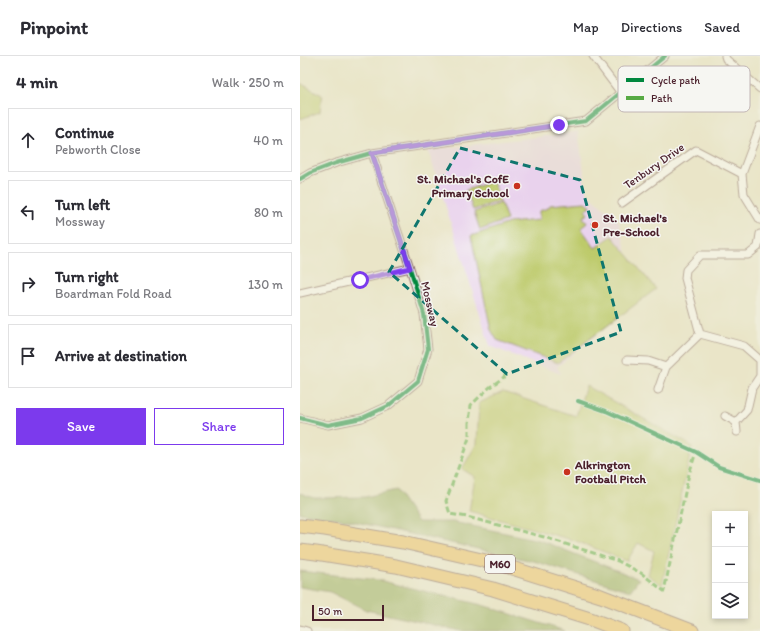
<!DOCTYPE html>
<html lang="en">
<head>
<meta charset="utf-8">
<style>
  :root { --surface:#fff; --page:#f7f7f7; --text:#2b2b33; --muted:#7c7c81; --line:#e1e1e2; --accent:#7c3aed }
  body { margin:0; font-family:Itim,sans-serif; background:var(--page); color:var(--text) }
  .controls { position:absolute; right:12px; bottom:12px; display:grid; overflow:hidden; border-radius:0px; box-shadow:0 2px 6px #0003 }
  .controls button { width:36px; height:36px; display:grid; place-items:center; padding:0; border:0; border-bottom:1px solid var(--line); background:var(--surface); color:var(--text); font:20px sans-serif }
  .scale { position:absolute; left:12px; bottom:10px; width:72px; box-sizing:border-box; padding-left:4px; border:2px solid #4a1f2b; border-top:0; font-size:11px; line-height:14px; white-space:nowrap; color:#4a1f2b; -webkit-text-stroke:3px #f6f6f2; paint-order:stroke }
  .stop { position:absolute; width:12px; height:12px; margin:-9px; border:3px solid #7c3aed; border-radius:50%; background:#fff }
  .stop.end { background:#7c3aed; border-color:#fff; box-shadow:0 1px 4px #0008 }
  .list { margin:0; padding:0; list-style:none }
  h2 { display:flex; justify-content:space-between; align-items:center; height:52px; margin:0; padding:0 16px; font-size:17px }
  h2 small { font-size:13px; font-weight:400; color:var(--muted) }
  .list li { display:grid; grid-template-columns:26px 1fr auto; gap:12px; align-items:center; box-sizing:border-box; height:64px; margin:0 8px 8px; padding:0 8px; border:1px solid var(--line); border-radius:0px }
  .list b { display:block; font-size:15px; white-space:nowrap }
  .list p { margin:0; font-size:13px; white-space:nowrap; color:var(--muted) }
  .list em { font-size:13px; font-style:normal; color:var(--muted) }
  .actions { display:flex; gap:8px; padding:12px 16px }
  .actions a { flex:1; padding:9px 0; border:1px solid var(--accent); border-radius:0px; text-align:center; font-size:14px; color:var(--accent) }
  .actions .main { background:var(--accent); color:#fff }
  .icon { flex:none; width:22px; height:22px; fill:none; stroke:currentColor; stroke-width:2; stroke-linecap:round; stroke-linejoin:round }
  .map { position:relative; flex:none; width:460px; height:575px; overflow:hidden }
  header { display:flex; align-items:center; gap:24px; box-sizing:border-box; height:56px; padding:0 20px; background:var(--surface); border-bottom:1px solid var(--line) }
  header strong { font-size:19px }
  nav { display:flex; gap:22px; margin-inline-start:auto; font-size:14px }
  main { display:flex }
  aside { flex:1; background:var(--surface) }
  .map>svg:first-child { display:block }
  .built { fill:#e9d2ed }
  .green { fill:#bdca6b; stroke:#84744b }
  .forest { fill:#96ae5f; stroke:#706645 }
  .lines { fill:none; stroke-linecap:round; stroke-linejoin:round }
  .street-casing { stroke:#826462; stroke-width:9 }
  .highway-casing { stroke:#826462; stroke-width:15 }
  .street { stroke:#fff; stroke-width:7 }
  .highway { stroke:#f1c369; stroke-width:13 }
  .quiet { stroke:#57aa44; stroke-width:3; stroke-dasharray:6 3; stroke-linecap:butt }
  .cycleway-casing { stroke:#f6f6f2; stroke-width:6 }
  .cycleway { stroke:#00873e; stroke-width:4 }
  .route { stroke:#7c3aed; stroke-width:5 }
  .marked { fill:none; stroke:#0f766e; stroke-width:3; stroke-dasharray:8 5; stroke-linejoin:round }
  .poi-dot { fill:#c8321e; stroke:#f6f6f2; stroke-width:1.5 }
  .labels { text-anchor:middle; stroke-width:3; stroke-linejoin:round; paint-order:stroke }
  .shield { fill:#f6f6f2; stroke:#7e6067; stroke-width:1 }
  .shield-label { font-size:11px; font-weight:bold; fill:#4a1f2b }
  .street-label { font-size:12px; fill:#4a1f2b; stroke:#f6f6f2 }
  .poi-label { font-size:12px; font-weight:bold; fill:#4a1f2b; stroke:#f6f6f2; text-anchor:start }
  .key { fill:#f6f6f2; stroke:#c2b6b6; stroke-width:1 }
  .key-label { font-size:11px; fill:#4a1f2b }
</style>
</head>
<body>
<header>
<strong>Pinpoint</strong>
<nav><a>Map</a><a>Directions</a><a>Saved</a></nav>
</header>
<main>
<aside>
<h2>4 min<small>Walk · 250 m</small></h2>
<ul class="list">
<li><svg class="icon" aria-label="ahead" viewBox="0 0 24 24"><path d="M12 20V5M6 11l6-6 6 6"/></svg><div><b>Continue</b><p>Pebworth Close</p></div><em>40 m</em></li>
<li><svg class="icon" aria-label="left" viewBox="0 0 24 24"><path d="M17 20v-9H6M10 6l-5 5 5 5"/></svg><div><b>Turn left</b><p>Mossway</p></div><em>80 m</em></li>
<li><svg class="icon" aria-label="right" viewBox="0 0 24 24"><path d="M7 20v-9h11M14 6l5 5-5 5"/></svg><div><b>Turn right</b><p>Boardman Fold Road</p></div><em>130 m</em></li>
<li><svg class="icon" aria-label="arrive" viewBox="0 0 24 24"><path d="M6 21V4h12l-3 4 3 4H6"/></svg><div><b>Arrive at destination</b></div></li>
</ul>
<div class="actions"><a class="main">Save</a><a>Share</a></div>
</aside>
<div class="map">
<svg width="460" height="575" viewBox="0 0 460 575">
  <rect width="100%" height="100%" fill="#f6f6f2"/>
  <filter id="ink" filterUnits="userSpaceOnUse"><feTurbulence type="fractalNoise" baseFrequency=".025" numOctaves="2"/><feDisplacementMap in="SourceGraphic" scale="8" xChannelSelector="R" yChannelSelector="G"/><feConvolveMatrix kernelMatrix="1 2 1 2 8 2 1 2 1" color-interpolation-filters="sRGB"/></filter>
  <filter id="wash" filterUnits="userSpaceOnUse"><feTurbulence type="fractalNoise" baseFrequency=".012" numOctaves="4" result="noise"/><feDisplacementMap in="SourceGraphic" scale="16" xChannelSelector="R" yChannelSelector="G"/><feGaussianBlur stdDeviation="0.9" result="paint"/><feColorMatrix in="noise" values="0 0 0 0 0 0 0 0 0 0 0 0 0 0 0 0 0 1.4 0 .05"/><feComposite in="paint" operator="in"/></filter>
  <g filter="url(#wash)">
    <rect width="100%" height="100%" fill="#eae5c8"/>
    <path class="built" d="M278 75 287 137 319 166 327 198 356 233 308 269 257 311 261 318 190 290 128 94 255 79Z"/>
    <path class="green" d="M0 27 22 39 20 56 0 63Z
      M193 125 200 145 173 154 166 134Z
      M285 146 291 150 285 154 288 158 283 161 287 167 281 172 295 192 312 180 356 233 258 307 197 284 191 274 171 180 209 167 239 164V155L248 152 250 149Z
      M201 147 207 164 180 174 174 156Z
      M286 330 392 390 362 529 348 519 354 495 338 487 327 505 276 485 169 455 175 421 162 413 177 387 179 347 203 336 276 360Z"/>
    <path class="forest" d="M96 434 118 466H153L239 484 339 523 330 535 237 506 47 464 0 457V437L14 442 65 441Z
      M0 515 78 524 182 549 265 575H161L66 554 30 536 0 531Z"/>
  </g>
  <g filter="url(#ink)">
    <g class="lines">
      <g class="street-casing">
        <path id="street" d="M293 0 321 37
          M425 0 426 3 460 33
          M460 70 442 118 444 138 460 164
          M0 123 10 117 36 107 72 97 286 65 365 0
          M322 147 396 94 442 118
          M0 237 110 212
          M400 278 444 290 460 304V320L452 332 447 354 436 366
          M327 304 348 305 366 311
          M358 334 366 311 400 278 385 222 386 214 400 199H448L458 191 460 178
          M425 360 436 366 437 376
          M0 362 28 369 62 362 88 350 118 325 128 293 124 258 110 212 72 97
          M0 573 7 575"/>
      </g>
      <g class="highway-casing">
        <path id="highway" d="M0 470 25 473 103 486 199 508 301 540 392 575
          M0 495 16 497 96 510 193 533 293 564 322 575"/>
      </g>
      <use href="#street" class="street"/>
      <use href="#highway" class="highway"/>
      <path class="quiet" d="M206 318 204 321 190 331 171 349 169 367V382L146 445 150 458 167 461 244 481 318 505 341 517 364 535 389 418 396 396"/>
      <g class="cycleway-casing">
        <path id="cycleway" d="M0 123 10 117 36 107 72 97 286 65 365 0
          M278 345 306 355 396 396 419 411 460 424
          M0 362 28 369 62 362 88 350 118 325 128 293 124 258 110 212 72 97"/>
      </g>
      <use href="#cycleway" class="cycleway"/>
    </g>
  </g>
  <g class="lines" filter="url(#ink)">
    <path class="route" d="M60 224 110 212 72 97 259 69"/>
  </g>
  <path d="M0 0H460V575H0ZM160 92 280 124 321 276 207 318 89 216Z" fill="#eae5c8" fill-opacity=".55" fill-rule="evenodd"/>
  <path class="marked" d="M160 92 280 124 321 276 207 318 89 216Z"/>
  <g class="poi-dot">
    <circle cx="217" cy="130" r="4"/>
    <circle cx="295" cy="169" r="4"/>
    <circle cx="267" cy="416" r="4"/>
  </g>
  <g class="labels">
    <rect class="shield" x="185" y="499" width="30" height="18" rx="3"/>
    <g class="shield-label">
      <text x="200" y="512">M60</text>
    </g>
    <g class="street-label">
      <text transform="translate(354 110) rotate(-35)" y="4">Tenbury Drive</text>
      <text transform="translate(130 248) rotate(77)" y="4">Mossway</text>
    </g>
    <g class="poi-label">
      <text x="209" y="127" text-anchor="end">St. Michael's CofE<tspan x="209" dy="14">Primary School</tspan></text>
      <text x="303" y="166">St. Michael's<tspan x="303" dy="14">Pre-School</tspan></text>
      <text x="275" y="413">Alkrington<tspan x="275" dy="14">Football Pitch</tspan></text>
    </g>
  </g>
  <rect x="318" y="10" width="132" height="46" rx="6" class="key"/>
  <rect x="326" y="22" width="18" height="4" fill="#00873e"/>
  <rect x="326" y="40" width="18" height="4" fill="#57aa44"/>
  <g class="key-label">
    <text x="351" y="28">Cycle path</text>
    <text x="351" y="46">Path</text>
  </g>
</svg>
<div class="controls">
<button>+</button>
<button>−</button>
<button><svg class="icon" aria-label="layers" viewBox="0 0 24 24"><path d="M12 4l9 5-9 5-9-5zM3 14l9 5 9-5"/></svg></button>
</div>
<div class="scale">50 m</div>
<div class="stop" style="left:60px;top:224px"></div>
<div class="stop end" style="left:259px;top:69px"></div>
</div>
</main>
</body>
</html>
